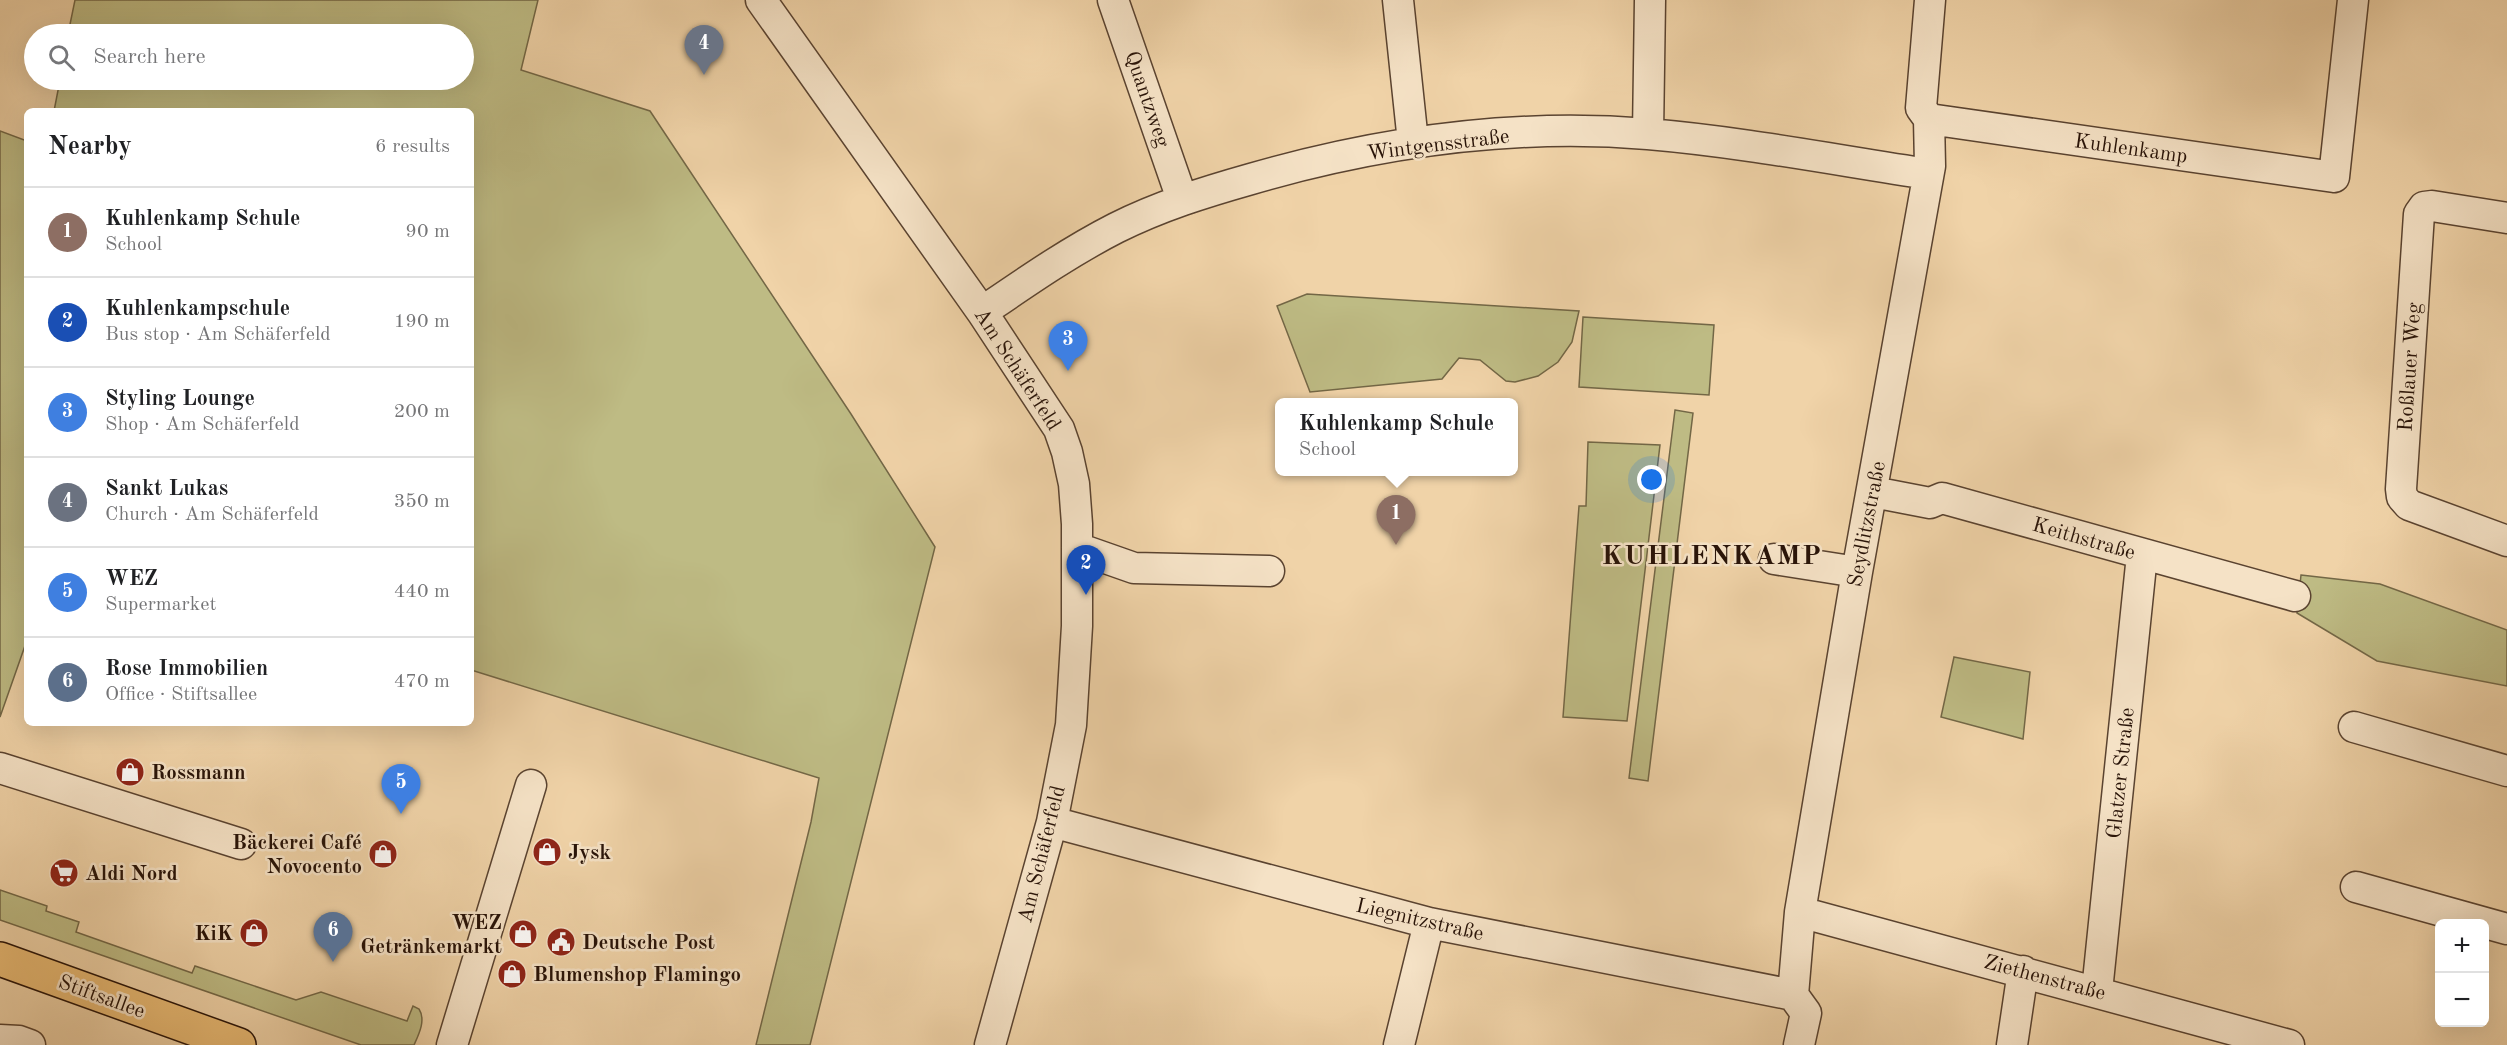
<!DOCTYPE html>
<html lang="en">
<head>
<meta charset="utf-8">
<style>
  :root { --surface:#fff; --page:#f6f6f6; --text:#202124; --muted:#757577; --line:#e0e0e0; --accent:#d93025 }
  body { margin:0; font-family:"Old Standard TT",serif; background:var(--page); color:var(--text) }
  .controls { position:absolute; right:18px; bottom:18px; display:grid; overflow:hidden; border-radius:9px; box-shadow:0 6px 24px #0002 }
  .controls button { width:54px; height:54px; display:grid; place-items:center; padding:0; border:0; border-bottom:2px solid var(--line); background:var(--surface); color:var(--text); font:30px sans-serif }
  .you { position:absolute; left:1652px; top:480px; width:21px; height:21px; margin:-15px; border:4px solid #fff; border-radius:50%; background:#1a73e8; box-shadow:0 0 0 9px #1a73e833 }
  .badge { display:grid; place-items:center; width:39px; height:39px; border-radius:50%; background:var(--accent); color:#fff; font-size:20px; font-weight:700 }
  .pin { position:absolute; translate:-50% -50px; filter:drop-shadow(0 2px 3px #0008) }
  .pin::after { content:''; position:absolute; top:32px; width:21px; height:18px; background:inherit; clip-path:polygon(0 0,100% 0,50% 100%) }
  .popup { position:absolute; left:1275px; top:398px; width:243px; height:78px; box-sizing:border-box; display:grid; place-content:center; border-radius:9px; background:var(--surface); filter:drop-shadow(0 2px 4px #0005); font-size:20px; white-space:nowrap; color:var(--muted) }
  .popup b { font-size:22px; color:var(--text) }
  .popup::after { content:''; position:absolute; left:50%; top:100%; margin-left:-12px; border:12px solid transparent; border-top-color:var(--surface) }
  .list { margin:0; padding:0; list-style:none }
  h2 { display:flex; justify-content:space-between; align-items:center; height:78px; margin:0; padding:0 24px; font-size:26px }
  h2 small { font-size:20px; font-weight:400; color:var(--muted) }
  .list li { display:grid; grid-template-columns:39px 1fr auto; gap:18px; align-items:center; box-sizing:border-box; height:90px; padding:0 24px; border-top:2px solid var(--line) }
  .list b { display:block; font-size:22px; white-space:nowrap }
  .list p { margin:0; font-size:20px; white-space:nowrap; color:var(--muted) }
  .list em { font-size:20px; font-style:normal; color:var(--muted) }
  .icon { flex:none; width:33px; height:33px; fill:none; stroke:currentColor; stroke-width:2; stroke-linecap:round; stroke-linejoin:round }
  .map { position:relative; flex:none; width:2507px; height:1045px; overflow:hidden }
  .search { position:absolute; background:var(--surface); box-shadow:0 6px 24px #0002; left:24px; top:24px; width:450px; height:66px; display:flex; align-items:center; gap:15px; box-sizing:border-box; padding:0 21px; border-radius:33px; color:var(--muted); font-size:22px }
  .panel { position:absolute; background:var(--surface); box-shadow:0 6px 24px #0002; left:24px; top:108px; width:450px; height:618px; border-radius:9px }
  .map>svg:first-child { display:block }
  .green { fill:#bebb84; stroke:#736746; stroke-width:1.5 }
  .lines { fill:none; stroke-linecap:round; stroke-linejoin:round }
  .minor-casing { stroke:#5a4330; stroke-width:33 }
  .major-casing { stroke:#281308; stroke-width:36 }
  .minor { stroke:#f5e2c6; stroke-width:30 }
  .major { stroke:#e8ba74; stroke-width:33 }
  .labels { text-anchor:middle; stroke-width:5; stroke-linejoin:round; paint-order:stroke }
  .street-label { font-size:21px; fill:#281308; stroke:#f5e2c6 }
  .poi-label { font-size:21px; font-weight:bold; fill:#281308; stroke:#f5e2c6; text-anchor:start }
  .district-label { font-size:27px; font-weight:bold; letter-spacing:1.5px; fill:#281308; stroke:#f5e2c6 }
</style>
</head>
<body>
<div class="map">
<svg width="2507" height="1045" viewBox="0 0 2507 1045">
  <rect width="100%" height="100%" fill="#f0d3a8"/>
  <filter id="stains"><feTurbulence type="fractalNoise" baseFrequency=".00333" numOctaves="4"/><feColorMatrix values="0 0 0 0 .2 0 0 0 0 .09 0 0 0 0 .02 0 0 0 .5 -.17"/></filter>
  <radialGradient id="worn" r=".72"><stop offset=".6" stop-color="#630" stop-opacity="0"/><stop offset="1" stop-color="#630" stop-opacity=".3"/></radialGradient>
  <path class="green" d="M75 0H538L521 70 650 111 851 414 935 547 810 1045H756L811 822 819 778 471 670V111H54L60 80H464V34H68Z
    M0 131 27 141V640L0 717Z
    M1307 294 1579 311 1572 342 1558 362 1538 376 1515 382 1506 381 1480 360 1459 358 1442 379 1310 392 1277 306Z
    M1583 317 1714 325 1709 395 1579 387Z
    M1675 410 1693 413 1648 781 1629 778Z
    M1588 442 1660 445 1627 721 1563 717 1579 506H1586Z
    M2301 575 2380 584 2507 630V686L2377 661 2297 613Z
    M1954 657 2030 672 2023 739 1941 717Z
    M0 890 47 906 46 911 79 922 76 932 192 973 195 966 296 1000 321 992 407 1021 413 1006 419 1009C426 1020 419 1034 414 1045H361L0 920Z"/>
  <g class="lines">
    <g class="minor-casing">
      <path id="minor" d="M761 0 982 312 1059 429 1067 452 1074 484 1077 524V626L1071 725 1052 822 990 1045
        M1113 0 1182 199
        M1398 0 1413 142
        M1929 119 2334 177 2353 0
        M1648 134 1650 0
        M2507 218 2432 206 2424 207 2419 214 2401 489 2402 497 2409 505 2507 541
        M982 312C1026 282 1069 252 1116 228 1160 206 1205 192 1251 179 1379 142 1515 123 1648 134 1742 142 1835 160 1928 174
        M1873 492 1930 503 1942 498 2295 596
        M1077 548 1134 568 1269 571
        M1774 559 1857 572
        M2354 727 2507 771
        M0 768 241 844
        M1052 822 1429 923 1793 995
        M2356 887 2507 929
        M1800 912 2289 1045
        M2097 991 2142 555
        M0 1040 19 1041 30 1045
        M452 1045 531 785
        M1399 1045 1429 923
        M1799 1045 1806 1013 1793 995 1800 912 1857 572 1930 166 1929 119 1921 108 1930 0
        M2012 1045 2023 971"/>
    </g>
    <g class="major-casing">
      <path id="major" d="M0 959 239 1045"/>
    </g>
    <use href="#minor" class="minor"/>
    <use href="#major" class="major"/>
  </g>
  <defs>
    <g id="shop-disc" transform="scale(1.5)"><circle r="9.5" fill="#8f2418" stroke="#f5e2c6"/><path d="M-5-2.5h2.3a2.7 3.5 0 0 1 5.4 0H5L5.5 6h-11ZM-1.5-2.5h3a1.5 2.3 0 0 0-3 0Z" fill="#fff"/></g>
    <g id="supermarket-disc" transform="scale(1.5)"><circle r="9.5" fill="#8f2418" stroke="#f5e2c6"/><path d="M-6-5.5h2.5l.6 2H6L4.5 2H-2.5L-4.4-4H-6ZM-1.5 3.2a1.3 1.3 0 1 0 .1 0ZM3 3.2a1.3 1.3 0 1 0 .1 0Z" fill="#fff"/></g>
    <g id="civic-disc" transform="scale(1.5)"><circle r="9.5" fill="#8f2418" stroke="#f5e2c6"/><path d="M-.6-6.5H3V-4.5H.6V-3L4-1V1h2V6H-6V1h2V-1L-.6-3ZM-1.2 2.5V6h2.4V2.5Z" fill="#fff"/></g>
  </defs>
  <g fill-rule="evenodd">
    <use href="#shop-disc" x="130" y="772"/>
    <use href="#shop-disc" x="547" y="852"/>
    <use href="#shop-disc" x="383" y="854"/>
    <use href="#supermarket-disc" x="64" y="873"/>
    <use href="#shop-disc" x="254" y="933"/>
    <use href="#shop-disc" x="523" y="934"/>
    <use href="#civic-disc" x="561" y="942"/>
    <use href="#shop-disc" x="512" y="974"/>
  </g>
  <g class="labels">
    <g class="street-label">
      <text transform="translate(1148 99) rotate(71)" y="7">Quantzweg</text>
      <text transform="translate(1438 144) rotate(-7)" y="7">Wintgensstraße</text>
      <text transform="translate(2131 148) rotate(8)" y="7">Kuhlenkamp</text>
      <text transform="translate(2409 367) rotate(-86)" y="7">Roßlauer Weg</text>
      <text transform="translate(1018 369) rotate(57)" y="7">Am Schäferfeld</text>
      <text transform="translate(1866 524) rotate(-79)" y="7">Seydlitzstraße</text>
      <text transform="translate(2084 538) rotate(16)" y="7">Keithstraße</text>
      <text transform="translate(2120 773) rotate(-84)" y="7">Glatzer Straße</text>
      <text transform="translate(1041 854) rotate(-76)" y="7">Am Schäferfeld</text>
      <text transform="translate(1420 919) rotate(13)" y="7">Liegnitzstraße</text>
      <text transform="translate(2045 977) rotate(15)" y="7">Ziethenstraße</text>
      <text transform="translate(102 996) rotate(20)" y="7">Stiftsallee</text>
    </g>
    <g class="poi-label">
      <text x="151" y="779">Rossmann</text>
      <text x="362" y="849" text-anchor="end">Bäckerei Café<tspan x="362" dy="24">Novocento</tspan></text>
      <text x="568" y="859">Jysk</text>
      <text x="85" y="880">Aldi Nord</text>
      <text x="502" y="929" text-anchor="end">WEZ<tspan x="502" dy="24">Getränkemarkt</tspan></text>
      <text x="233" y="940" text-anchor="end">KiK</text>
      <text x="582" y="949">Deutsche Post</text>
      <text x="533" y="981">Blumenshop Flamingo</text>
    </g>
    <g class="district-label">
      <text x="1712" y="564">KUHLENKAMP</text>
    </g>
  </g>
  <rect width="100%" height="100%" filter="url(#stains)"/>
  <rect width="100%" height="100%" fill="url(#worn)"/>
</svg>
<div class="controls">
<button>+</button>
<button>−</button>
</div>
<div class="you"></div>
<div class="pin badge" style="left:1396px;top:545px;background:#8d6e63">1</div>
<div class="popup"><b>Kuhlenkamp Schule</b>School</div>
<div class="pin badge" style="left:1086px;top:595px;background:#1a4fb4">2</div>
<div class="pin badge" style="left:1068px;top:371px;background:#3f7fe0">3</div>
<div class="pin badge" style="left:704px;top:75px;background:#6b7280">4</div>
<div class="pin badge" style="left:401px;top:814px;background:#3f7fe0">5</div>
<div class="pin badge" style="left:333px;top:962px;background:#5c6f8a">6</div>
<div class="search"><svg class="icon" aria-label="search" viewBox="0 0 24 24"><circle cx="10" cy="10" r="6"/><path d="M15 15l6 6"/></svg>Search here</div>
<section class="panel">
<h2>Nearby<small>6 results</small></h2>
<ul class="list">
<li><span class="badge" style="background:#8d6e63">1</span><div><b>Kuhlenkamp Schule</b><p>School</p></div><em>90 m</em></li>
<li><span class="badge" style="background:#1a4fb4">2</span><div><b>Kuhlenkampschule</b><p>Bus stop · Am Schäferfeld</p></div><em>190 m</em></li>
<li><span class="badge" style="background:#3f7fe0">3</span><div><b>Styling Lounge</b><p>Shop · Am Schäferfeld</p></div><em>200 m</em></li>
<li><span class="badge" style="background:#6b7280">4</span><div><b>Sankt Lukas</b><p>Church · Am Schäferfeld</p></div><em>350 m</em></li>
<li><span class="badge" style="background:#3f7fe0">5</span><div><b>WEZ</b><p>Supermarket</p></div><em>440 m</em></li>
<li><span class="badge" style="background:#5c6f8a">6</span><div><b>Rose Immobilien</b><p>Office · Stiftsallee</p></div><em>470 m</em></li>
</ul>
</section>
</div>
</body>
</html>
